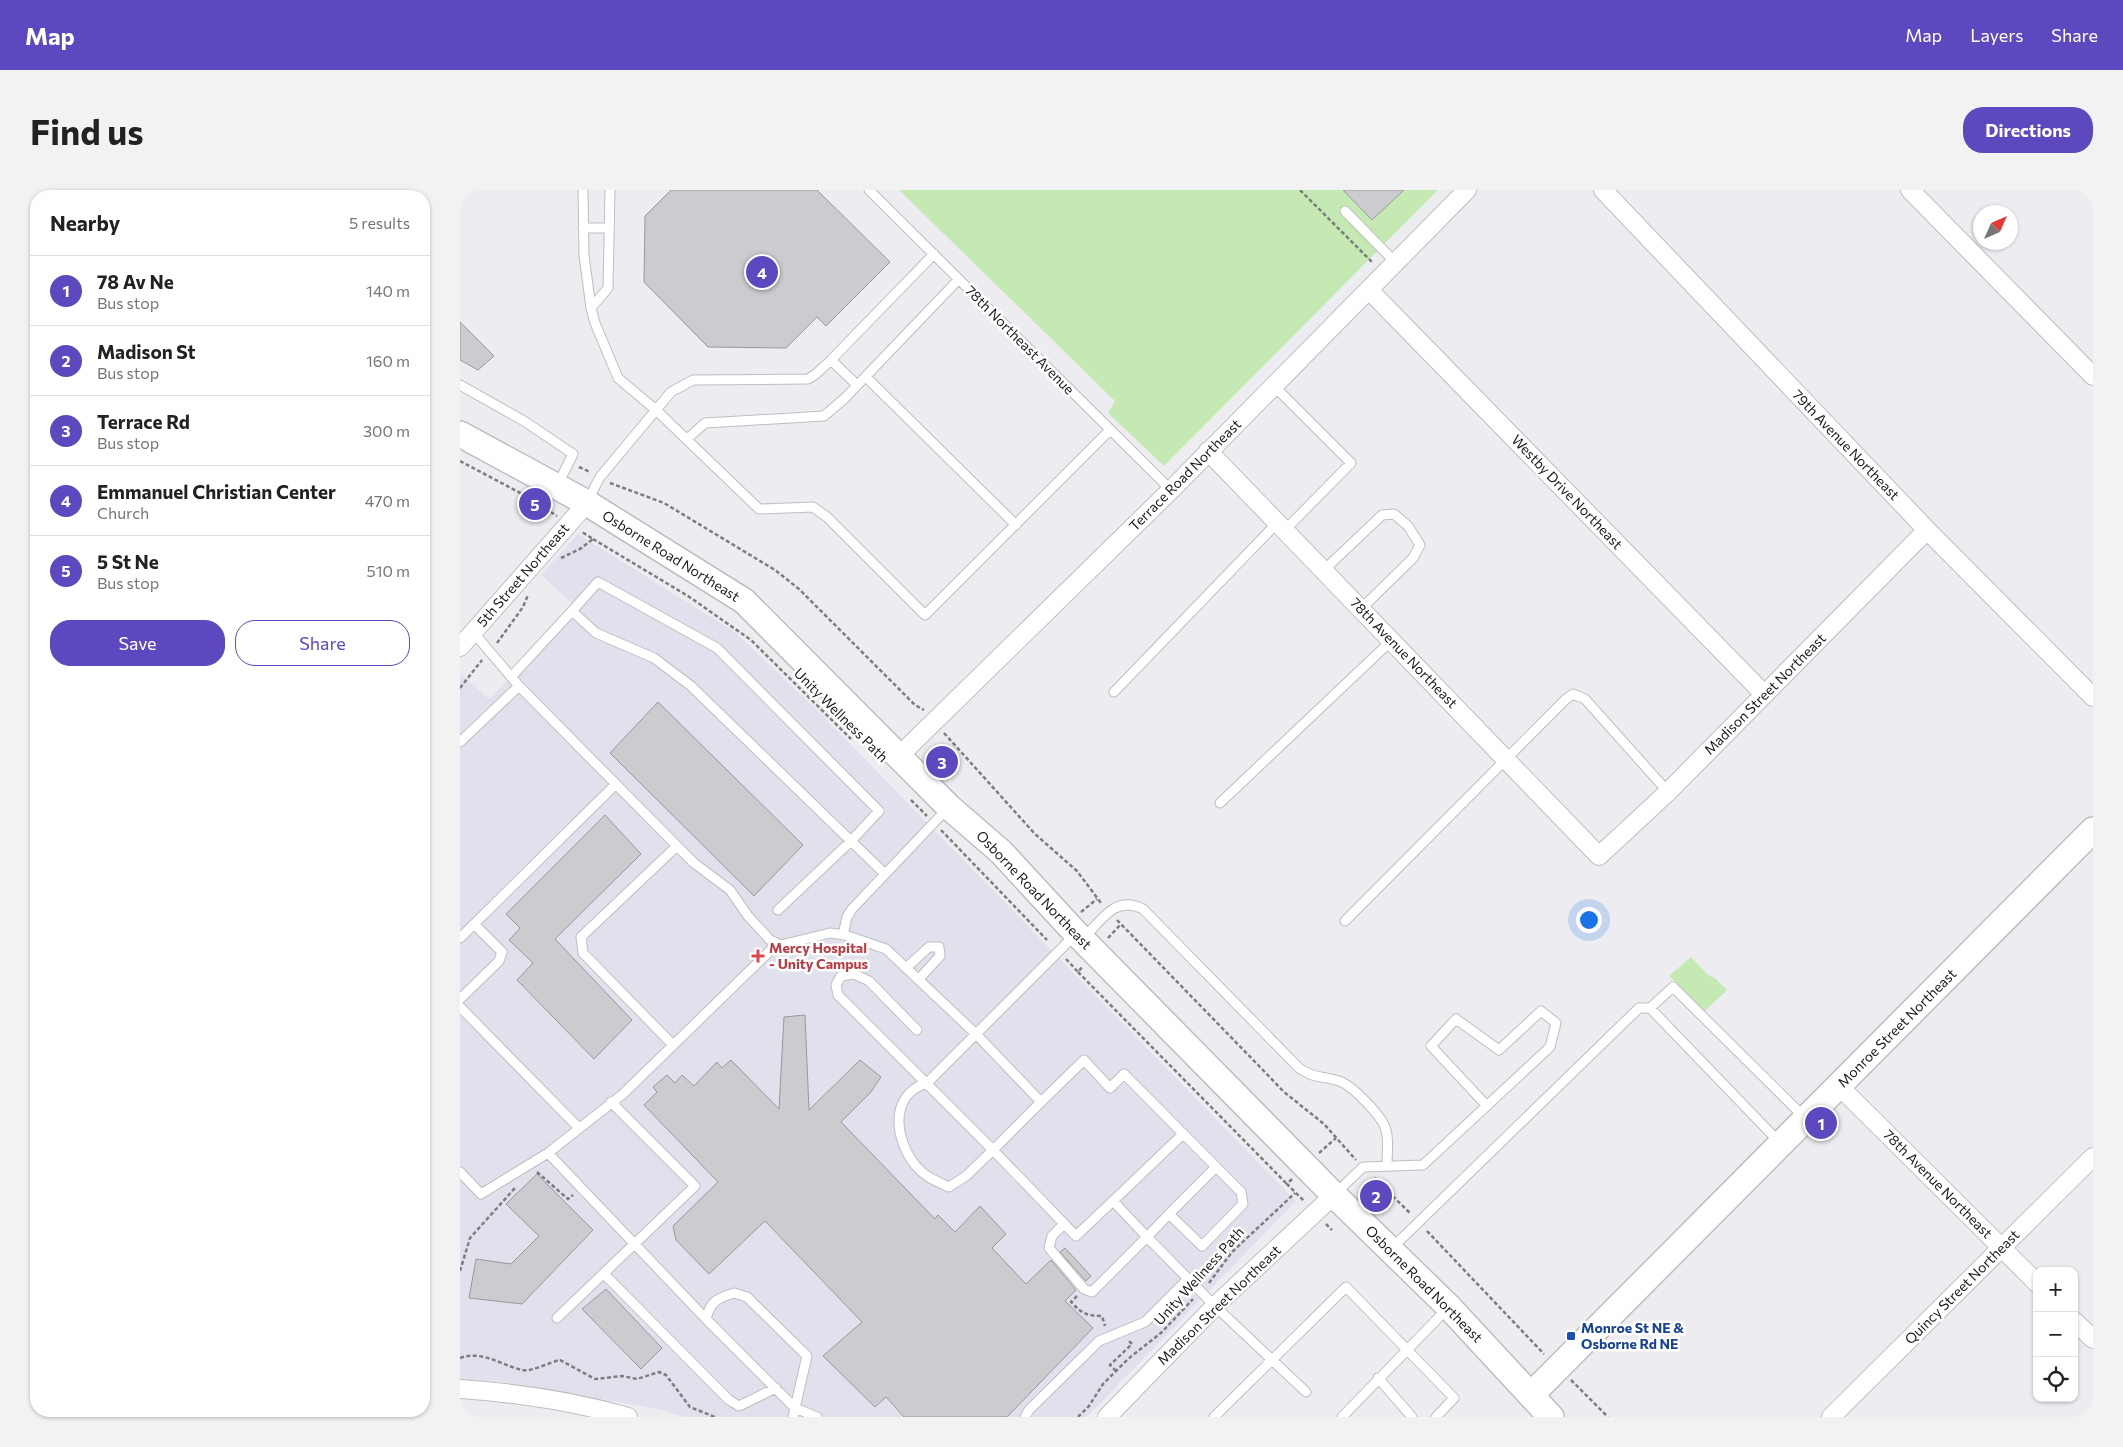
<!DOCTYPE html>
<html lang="en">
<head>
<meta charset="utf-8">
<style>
  :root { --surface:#fff; --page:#f2f2f2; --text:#222; --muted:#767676; --line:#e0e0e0; --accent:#5d48c0 }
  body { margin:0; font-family:Commissioner,sans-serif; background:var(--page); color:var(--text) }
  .controls { position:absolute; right:15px; bottom:15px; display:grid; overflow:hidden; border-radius:10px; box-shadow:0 1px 4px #0004 }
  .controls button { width:45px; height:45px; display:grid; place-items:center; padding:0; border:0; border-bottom:1px solid var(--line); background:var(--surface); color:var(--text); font:25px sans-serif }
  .compass { position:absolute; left:1513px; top:15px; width:45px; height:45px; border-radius:50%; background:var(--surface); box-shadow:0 1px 4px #0004; rotate:45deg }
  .you { position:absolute; left:1128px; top:729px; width:18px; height:18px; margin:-12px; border:4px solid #fff; border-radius:50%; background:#1a73e8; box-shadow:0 0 0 8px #1a73e833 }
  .badge { display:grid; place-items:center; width:32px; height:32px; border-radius:50%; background:var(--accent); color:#fff; font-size:16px; font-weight:700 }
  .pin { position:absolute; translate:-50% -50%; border:2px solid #fff; box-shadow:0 1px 5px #0006 }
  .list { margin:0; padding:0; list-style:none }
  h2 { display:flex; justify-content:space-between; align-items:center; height:65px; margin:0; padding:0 20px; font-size:21px }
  h2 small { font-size:16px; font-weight:400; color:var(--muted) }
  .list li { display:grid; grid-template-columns:32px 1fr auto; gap:15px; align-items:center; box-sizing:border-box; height:70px; padding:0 20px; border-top:1px solid var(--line) }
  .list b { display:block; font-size:19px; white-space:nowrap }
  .list p { margin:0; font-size:16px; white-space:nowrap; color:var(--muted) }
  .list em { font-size:16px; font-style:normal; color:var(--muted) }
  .actions { display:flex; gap:10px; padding:15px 20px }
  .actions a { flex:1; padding:11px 0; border:1px solid var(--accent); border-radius:20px; text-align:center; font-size:18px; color:var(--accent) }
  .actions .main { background:var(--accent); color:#fff }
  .icon { flex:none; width:28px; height:28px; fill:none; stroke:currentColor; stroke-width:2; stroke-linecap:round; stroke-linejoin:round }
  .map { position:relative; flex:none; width:1633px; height:1227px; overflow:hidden; border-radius:20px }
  header { display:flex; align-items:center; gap:30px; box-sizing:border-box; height:70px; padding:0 25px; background:var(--accent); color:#fff }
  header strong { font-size:24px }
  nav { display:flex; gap:28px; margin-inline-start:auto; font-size:18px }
  .intro { display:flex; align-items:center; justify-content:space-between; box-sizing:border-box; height:120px; padding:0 30px }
  h1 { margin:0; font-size:35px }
  .button { padding:12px 22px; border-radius:20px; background:var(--accent); color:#fff; font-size:18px; font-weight:700 }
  main { display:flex; gap:30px; padding:0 30px }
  aside { flex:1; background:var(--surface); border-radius:20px; box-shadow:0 1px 4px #0004 }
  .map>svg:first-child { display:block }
  .built { fill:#e0e1ec }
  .green { fill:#c4e9b2 }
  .building { fill:#ccccd0; stroke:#98989b }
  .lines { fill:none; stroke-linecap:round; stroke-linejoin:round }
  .lane-casing { stroke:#bebec2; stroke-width:11 }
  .street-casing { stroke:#bebec2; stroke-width:20 }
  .secondary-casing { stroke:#bebec2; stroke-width:28 }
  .path { stroke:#7d7d80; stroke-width:2.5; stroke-dasharray:4 2.5; stroke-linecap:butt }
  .lane { stroke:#fff; stroke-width:9 }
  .street { stroke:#fff; stroke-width:18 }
  .secondary { stroke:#fff; stroke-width:25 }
  .health-dot { fill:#e0444e; stroke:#fff; stroke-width:2 }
  .transit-dot { fill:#1a4fb4; stroke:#fff; stroke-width:2 }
  .labels { text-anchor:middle; stroke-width:5; stroke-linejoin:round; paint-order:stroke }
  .street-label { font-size:14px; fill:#1b1b1c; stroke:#fff }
  .health-label { font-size:14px; font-weight:bold; fill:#be3a42; stroke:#fff; text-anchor:start }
  .transit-label { font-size:14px; font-weight:bold; fill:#164399; stroke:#fff; text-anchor:start }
</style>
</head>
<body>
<header>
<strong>Map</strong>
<nav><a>Map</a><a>Layers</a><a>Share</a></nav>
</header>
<div class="intro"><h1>Find us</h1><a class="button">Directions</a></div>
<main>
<aside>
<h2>Nearby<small>5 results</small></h2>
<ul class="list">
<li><span class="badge">1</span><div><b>78 Av Ne</b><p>Bus stop</p></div><em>140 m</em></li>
<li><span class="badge">2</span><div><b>Madison St</b><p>Bus stop</p></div><em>160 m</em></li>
<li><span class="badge">3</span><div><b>Terrace Rd</b><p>Bus stop</p></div><em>300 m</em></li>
<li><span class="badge">4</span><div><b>Emmanuel Christian Center</b><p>Church</p></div><em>470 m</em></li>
<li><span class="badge">5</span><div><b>5 St Ne</b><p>Bus stop</p></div><em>510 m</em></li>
</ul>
<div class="actions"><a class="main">Save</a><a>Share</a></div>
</aside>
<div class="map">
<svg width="1633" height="1227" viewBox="0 0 1633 1227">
  <rect width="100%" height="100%" fill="#ededf1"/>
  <path class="built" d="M118 344 275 442 358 521 836 1011 627 1227H224L202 1220 47 1192 0 1190V483L29 509 119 420 81 385Z"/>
  <path class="green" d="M439 0H978L704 276 648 223 655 211Z
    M1231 767 1248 785 1255 788 1267 800 1245 821 1209 786Z"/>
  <path class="building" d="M211 0H357L430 72 366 136 357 127 326 158 248 157 184 92 185 26Z
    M883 0H944L912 30Z
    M0 132 34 166 18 180 0 170Z
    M198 512 343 655 294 706 150 563Z
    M145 625 181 664 95 749 172 830 134 869 57 790 73 773 49 750 60 738 46 724Z
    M345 825 349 920 400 870 421 887 411 902 381 932 475 1029 478 1025 495 1042 520 1016 546 1044 532 1058 566 1094 591 1070 616 1100 605 1111 633 1138 547 1227H444L426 1207 415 1217 363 1166 402 1132 305 1031 249 1084 216 1050 213 1036 258 992 184 915 197 902 193 897 207 885 215 893 222 885 234 896 257 872 262 878 271 870 319 919 324 827Z
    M77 984 133 1040 62 1114 9 1108 16 1069 51 1074 79 1046 46 1014Z
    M605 1058 631 1086 626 1091 600 1062Z
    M146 1099 202 1158 181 1179 122 1119Z"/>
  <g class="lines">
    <g class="lane-casing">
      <path id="lane" d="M123 0 124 65 131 118 135 133 158 188 196 220 299 319 353 317 367 327 465 425 650 240
        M409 0 711 300
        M885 21 936 73
        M123 38H148
        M131 118 148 98 150 0
        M371 170 474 64
        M406 187 556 335
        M0 195 64 231 113 264 97 296
        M814 196 891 273 824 341
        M227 249 245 233 364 226 385 208 499 89
        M127 312 140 287 211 202 233 190 348 189 356 184 371 170 397 195
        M864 380 922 325 934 324 948 336 960 355 953 368 901 419
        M112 421 138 392 257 458 419 621 391 651 318 720
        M13 442 59 496 217 656 234 673 270 700 288 726 310 750 321 755 370 743 385 745 426 759 515 843 581 912 624 870 650 898 664 884 781 1002 783 1014 742 1056 709 1024 687 1047 653 1011 616 1046 533 960 581 912
        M51 487 112 421 136 443 194 468 231 496 425 684
        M654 502 817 333
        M0 552 59 496
        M760 613 931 451
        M885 731 1106 509 1113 504 1125 509 1208 602
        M383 745 387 727 392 719 487 619
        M0 748 156 594
        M624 748C642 729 656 705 683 719L839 878C857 890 861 885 879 891 892 895 923 927 926 940 929 951 927 964 927 975
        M447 777 469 757H479L480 766 459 789
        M0 809 39 771 42 762 14 734
        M0 817 119 938
        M1190 818 1320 953
        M457 840 409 791 394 784 381 786 376 795 378 805 533 960 506 986 489 997C476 991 465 987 456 976 435 951 428 905 467 893L615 745
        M213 855 123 763 121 747 217 656
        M0 982 21 1004 88 963
        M874 1005 903 977 963 975 1090 857 1096 833 1081 821 1039 860 996 829 971 856 1027 916
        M653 1011 723 944
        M709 1024 756 977
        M604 1034 592 1046 589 1058 624 1099 632 1102 687 1047 755 1116 846 1202
        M931 1059 1179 818H1190L1213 797 1345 928
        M144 1084 269 1210 279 1216 316 1198
        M274 1103 287 1107 347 1166 335 1218 246 1129C250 1112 257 1108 274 1103Z
        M97 1128 235 996 151 912
        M246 1129 88 963 163 904 317 754
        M918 1188 952 1227
        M333 1227 335 1218 357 1227
        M565 1227 569 1220 639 1151 685 1132 728 1089
        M754 1227 886 1097 994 1208 976 1227
        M882 1227 987 1119"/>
    </g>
    <g class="street-casing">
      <path id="street" d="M1143 0 1467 340 1633 507
        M1450 0 1633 186
        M909 100 1304 504
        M748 261 1139 666 1208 602 1467 340
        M0 457 127 313
        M439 566 711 300 1007 0
        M1379 896 1577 1093
        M1614 1131 1633 1149
        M0 1199C58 1203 113 1211 168 1227
        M647 1227 755 1116 874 1005
        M1371 1227 1633 967"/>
    </g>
    <g class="secondary-casing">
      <path id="secondary" d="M0 244 127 313 284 411 489 617 541 662 612 739 874 1005 989 1117 1091 1227
        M1071 1205 1633 640"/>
    </g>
    <path class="path" d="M840 0 913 73
      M0 271 66 306 97 326
      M119 277 130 282
      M150 293 204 313 315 380 339 399 455 515 464 520
      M133 349 228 406 291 450 391 549
      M101 368 120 359 133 349 122 342
      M37 453 63 417 68 405
      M0 498 22 470
      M484 543 575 644 617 681 641 713
      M451 610 467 626
      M481 640 587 750
      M621 722 637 709
      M657 730 800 877 824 902 864 934 896 970
      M648 748 661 734
      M606 769 618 782 623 776
      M618 782 827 994
      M859 963 876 948
      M77 982 108 1009 113 1005
      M914 988 951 1024
      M832 989 827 994 845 1012
      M866 1034 872 1040
      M967 1041 1084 1164
      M0 1081 10 1048 55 998
      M749 1093 772 1062 835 1003
      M617 1106 611 1112C621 1123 627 1126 642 1126L645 1136
      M0 1168C22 1160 41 1175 62 1180 72 1182 90 1172 100 1170L135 1189 162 1186 177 1189 199 1182 206 1185 230 1217 255 1227
      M656 1181 650 1175 672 1154 669 1151
      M1111 1190 1148 1227
      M618 1227 629 1216 643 1194 668 1169 702 1142 733 1109"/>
    <use href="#lane" class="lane"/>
    <use href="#street" class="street"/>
    <use href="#secondary" class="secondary"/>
  </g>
  <path class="health-dot" d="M295.5 758.5h5v5h5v5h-5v5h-5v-5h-5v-5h5z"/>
  <rect class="transit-dot" x="1106" y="1141" width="10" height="10" rx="2.5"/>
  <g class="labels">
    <g class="street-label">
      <text transform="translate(560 150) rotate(45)" y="5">78th Northeast Avenue</text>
      <text transform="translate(1386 255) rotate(46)" y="5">79th Avenue Northeast</text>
      <text transform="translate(725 285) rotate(-45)" y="5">Terrace Road Northeast</text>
      <text transform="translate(1107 302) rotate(46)" y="5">Westby Drive Northeast</text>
      <text transform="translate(211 366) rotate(32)" y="5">Osborne Road Northeast</text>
      <text transform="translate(63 385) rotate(-49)" y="5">5th Street Northeast</text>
      <text transform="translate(944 463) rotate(46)" y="5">78th Avenue Northeast</text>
      <text transform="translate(1305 504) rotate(-45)" y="5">Madison Street Northeast</text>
      <text transform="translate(381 525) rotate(45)" y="5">Unity Wellness Path</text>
      <text transform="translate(574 700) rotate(46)" y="5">Osborne Road Northeast</text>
      <text transform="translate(1437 838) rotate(-45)" y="5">Monroe Street Northeast</text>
      <text transform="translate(1478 994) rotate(45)" y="5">78th Avenue Northeast</text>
      <text transform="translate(739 1086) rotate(-48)" y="5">Unity Wellness Path</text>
      <text transform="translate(964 1094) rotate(45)" y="5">Osborne Road Northeast</text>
      <text transform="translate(1502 1097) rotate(-45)" y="5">Quincy Street Northeast</text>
      <text transform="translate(759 1115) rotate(-44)" y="5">Madison Street Northeast</text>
    </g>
    <g class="health-label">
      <text x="309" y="763">Mercy Hospital<tspan x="309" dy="16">- Unity Campus</tspan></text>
    </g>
    <g class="transit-label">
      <text x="1121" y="1143">Monroe St NE &amp;<tspan x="1121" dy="16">Osborne Rd NE</tspan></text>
    </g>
  </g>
</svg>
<div class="controls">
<button>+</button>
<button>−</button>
<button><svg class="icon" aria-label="locate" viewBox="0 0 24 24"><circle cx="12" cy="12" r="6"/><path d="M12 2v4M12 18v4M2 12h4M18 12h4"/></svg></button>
</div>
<svg class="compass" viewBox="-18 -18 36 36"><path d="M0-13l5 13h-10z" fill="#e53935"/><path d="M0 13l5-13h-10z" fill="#767676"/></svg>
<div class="you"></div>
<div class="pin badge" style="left:1361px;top:933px">1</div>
<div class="pin badge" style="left:916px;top:1006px">2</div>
<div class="pin badge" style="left:482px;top:572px">3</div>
<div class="pin badge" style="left:302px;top:82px">4</div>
<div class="pin badge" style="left:75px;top:314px">5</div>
</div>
</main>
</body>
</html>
